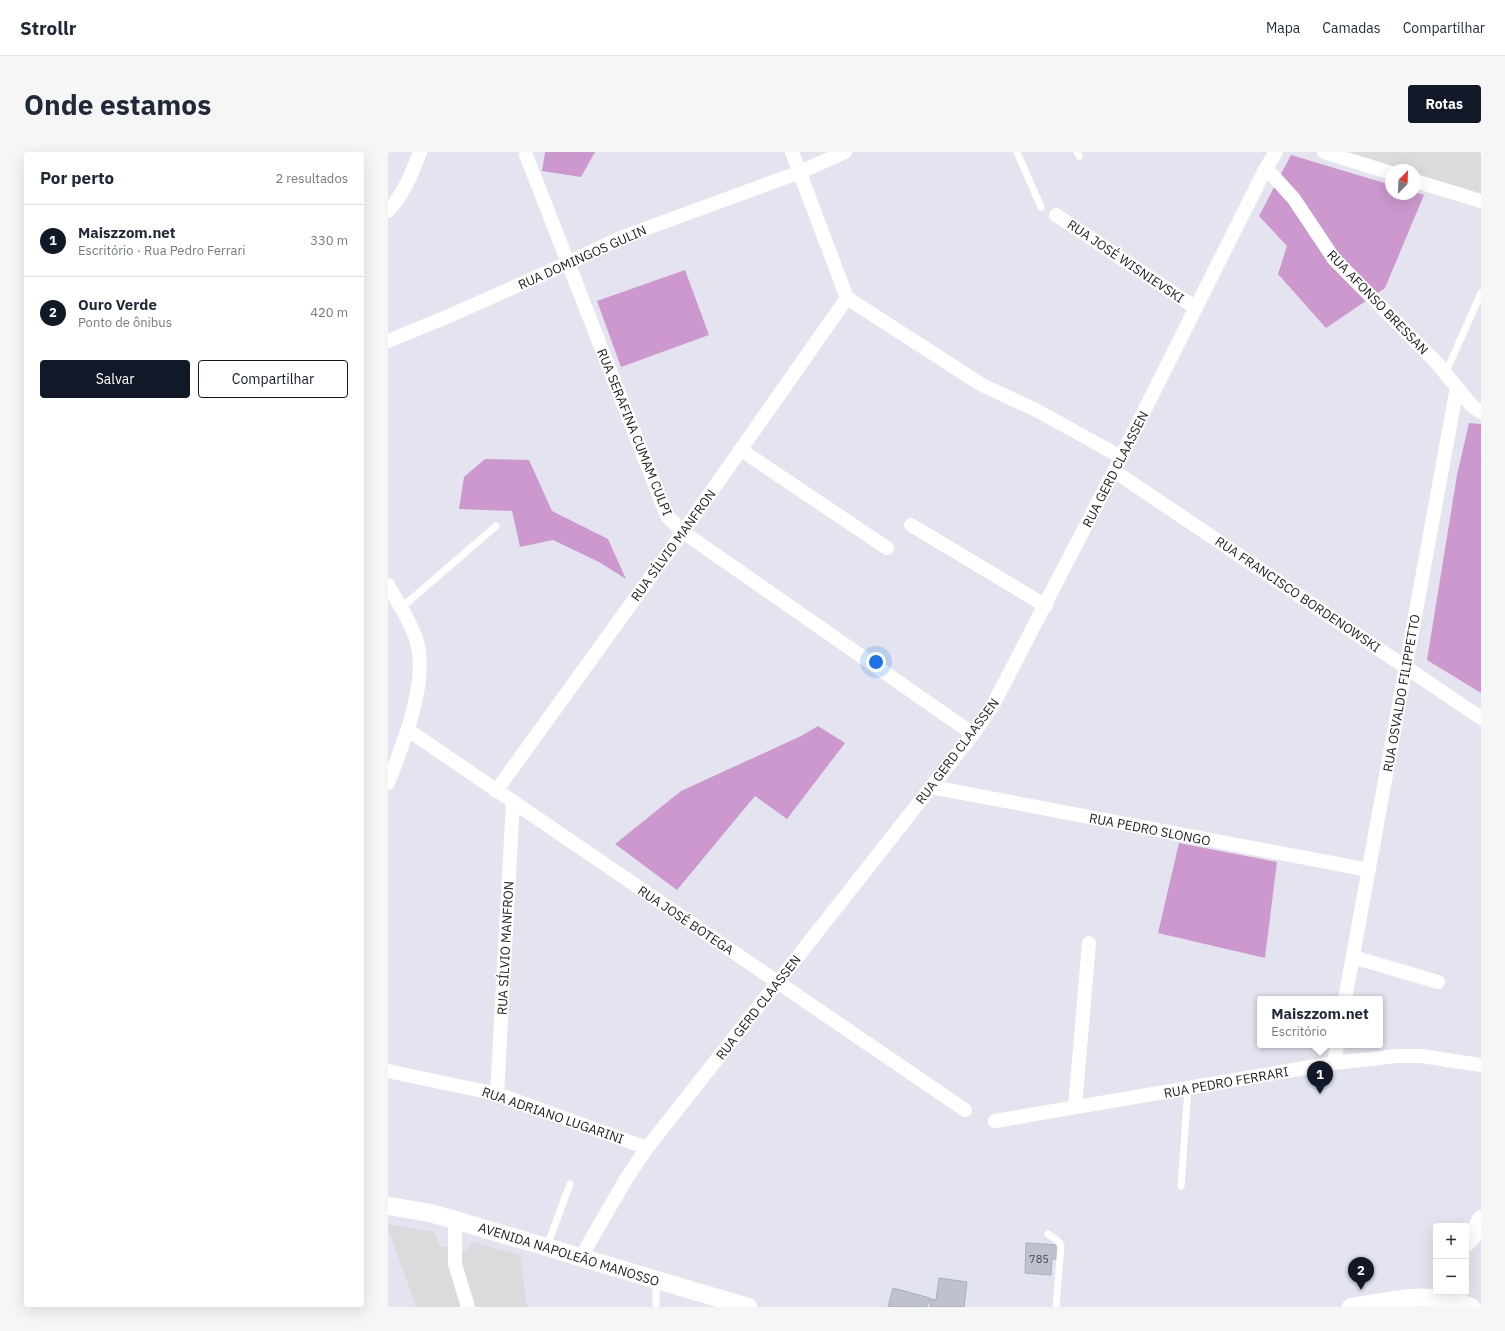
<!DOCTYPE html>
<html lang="pt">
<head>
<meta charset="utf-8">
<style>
  :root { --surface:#fff; --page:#f6f6f7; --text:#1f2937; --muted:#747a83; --line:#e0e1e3; --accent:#111827 }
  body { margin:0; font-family:"IBM Plex Sans",sans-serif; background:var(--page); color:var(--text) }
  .controls { position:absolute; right:12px; bottom:12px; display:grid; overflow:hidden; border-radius:4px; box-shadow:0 4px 16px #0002 }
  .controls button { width:36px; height:36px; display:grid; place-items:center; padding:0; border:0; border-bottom:1px solid var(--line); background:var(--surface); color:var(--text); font:20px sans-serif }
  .compass { position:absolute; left:997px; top:12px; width:36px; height:36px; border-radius:50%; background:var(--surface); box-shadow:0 4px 16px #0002; rotate:23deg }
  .you { position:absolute; left:488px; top:510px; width:14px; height:14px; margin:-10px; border:3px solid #fff; border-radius:50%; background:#1a73e8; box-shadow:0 0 0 6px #1a73e833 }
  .badge { display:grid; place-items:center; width:26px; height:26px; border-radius:50%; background:var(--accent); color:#fff; font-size:13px; font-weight:700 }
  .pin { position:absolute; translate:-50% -33px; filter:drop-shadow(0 1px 2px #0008) }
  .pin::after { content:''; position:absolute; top:21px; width:14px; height:12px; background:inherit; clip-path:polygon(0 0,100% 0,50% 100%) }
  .popup { position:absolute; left:869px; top:844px; width:126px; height:52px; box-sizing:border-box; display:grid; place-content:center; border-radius:4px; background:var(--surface); filter:drop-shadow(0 1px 3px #0005); font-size:13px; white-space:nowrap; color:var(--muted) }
  .popup b { font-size:15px; color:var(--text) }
  .popup::after { content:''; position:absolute; left:50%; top:100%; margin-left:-8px; border:8px solid transparent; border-top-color:var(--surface) }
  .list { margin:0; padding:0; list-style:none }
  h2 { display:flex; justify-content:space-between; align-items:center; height:52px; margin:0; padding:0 16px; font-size:17px }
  h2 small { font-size:13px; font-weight:400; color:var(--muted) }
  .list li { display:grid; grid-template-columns:26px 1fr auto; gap:12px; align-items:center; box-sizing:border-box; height:72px; padding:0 16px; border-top:1px solid var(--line) }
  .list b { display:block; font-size:15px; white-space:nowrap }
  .list p { margin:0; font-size:13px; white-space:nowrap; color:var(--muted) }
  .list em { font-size:13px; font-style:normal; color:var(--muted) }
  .actions { display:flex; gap:8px; padding:12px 16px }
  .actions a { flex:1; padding:9px 0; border:1px solid var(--accent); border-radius:4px; text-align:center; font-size:14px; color:var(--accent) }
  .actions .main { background:var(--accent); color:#fff }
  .map { position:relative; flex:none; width:1093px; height:1155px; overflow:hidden; border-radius:4px }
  header { display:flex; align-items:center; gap:24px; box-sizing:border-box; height:56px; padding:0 20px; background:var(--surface); border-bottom:1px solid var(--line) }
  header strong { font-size:19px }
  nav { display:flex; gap:22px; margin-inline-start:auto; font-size:14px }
  .intro { display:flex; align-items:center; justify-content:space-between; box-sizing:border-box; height:96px; padding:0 24px }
  h1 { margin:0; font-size:28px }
  .button { padding:10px 18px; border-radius:4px; background:var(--accent); color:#fff; font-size:14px; font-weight:700 }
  main { display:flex; gap:24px; padding:0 24px }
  aside { flex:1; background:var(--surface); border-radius:4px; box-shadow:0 4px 16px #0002 }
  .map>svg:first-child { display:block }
  .residential { fill:#dadbdc }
  .forest { fill:#cd98ce }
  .building { fill:#bdc2ce; stroke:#a6aec0 }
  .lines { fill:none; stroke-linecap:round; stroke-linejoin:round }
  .service { stroke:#fff; stroke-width:7 }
  .minor { stroke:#fff; stroke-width:14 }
  .tertiary { stroke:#fff; stroke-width:18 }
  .labels { text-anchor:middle; stroke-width:3.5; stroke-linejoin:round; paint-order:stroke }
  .number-label { font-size:11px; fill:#46474a }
  .street-label { font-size:13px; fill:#1e1e1e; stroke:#fff }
</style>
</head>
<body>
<header>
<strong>Strollr</strong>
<nav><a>Mapa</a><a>Camadas</a><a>Compartilhar</a></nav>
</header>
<div class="intro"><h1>Onde estamos</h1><a class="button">Rotas</a></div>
<main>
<aside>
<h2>Por perto<small>2 resultados</small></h2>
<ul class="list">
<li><span class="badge">1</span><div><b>Maiszzom.net</b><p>Escritório · Rua Pedro Ferrari</p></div><em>330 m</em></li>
<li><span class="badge">2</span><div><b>Ouro Verde</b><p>Ponto de ônibus</p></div><em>420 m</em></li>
</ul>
<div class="actions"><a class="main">Salvar</a><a>Compartilhar</a></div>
</aside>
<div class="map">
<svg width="1093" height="1155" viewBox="0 0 1093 1155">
  <rect width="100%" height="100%" fill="#e3e4ef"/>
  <path class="residential" d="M942 0H1093V56L1027 34V18H1003Z
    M0 1072 46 1080 52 1094 78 1100 84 1090 132 1103 139 1155H28L0 1076Z"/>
  <path class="forest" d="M157 0H207L193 25 154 19Z
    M903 3 1003 33V42H1027V40L1036 43 997 136 938 176 890 122 899 94 871 64Z
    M297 118 321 183 233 215 209 149Z
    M1081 271 1093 272V541L1039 508 1069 323Z
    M97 307 141 308 164 359 220 387 238 427 211 410 165 388 132 395 124 359 71 357 76 325Z
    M430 574 457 591 399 667 367 644 289 738 227 692 293 639 413 584Z
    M791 691 889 710 877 806 770 781Z"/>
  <path class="building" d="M638 1091 671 1093 670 1107H664L663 1123 637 1121Z
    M551 1126 579 1130 576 1155H542L543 1147 548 1148Z
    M505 1136 542 1146 539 1155H500Z"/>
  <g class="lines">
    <path class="service" d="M629 0 653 55
      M689 0 691 4
      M1058 220 1093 141
      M13 456 108 374
      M793 1034 800 936
      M660 1082 669 1088 673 1094 668 1155
      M159 1094 182 1032
      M268 1155V1128"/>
    <path class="minor" d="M404 0 459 146 594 233 650 259 733 305
      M936 0 1003 21
      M138 3 275 354 280 365 295 380 585 582
      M878 16 906 47 946 107 1049 211 1084 254 1093 260
      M1027 29 1093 49
      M0 59C16 42 24 21 32 0
      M668 63 808 156
      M0 189 61 164 180 111 232 86 412 20 457 0
      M353 298 499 396
      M726 319 1093 566
      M523 373 658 454
      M0 433C9 450 21 466 27 484 43 526 15 592 0 631
      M20 578 577 958
      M543 635 981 718
      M108 639 295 380 459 146
      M965 805 1050 830
      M957 847 1069 235
      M946 911 949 893
      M0 919 109 942 259 996
      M109 942 125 650
      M687 955 701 791
      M607 969 946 911 1009 904H1033L1093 913
      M67 1068V1112L80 1155
      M193 1105 238 1027 259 996 585 582 605 553 726 319 878 16 888 0"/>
    <path class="tertiary" d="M0 1054 42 1061 67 1068 360 1155
      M1078 1091 1085 1083 1093 1067
      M963 1155C1004 1149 1042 1137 1083 1155"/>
  </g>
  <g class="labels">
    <g class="number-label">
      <text x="651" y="1111">785</text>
    </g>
    <g class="street-label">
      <text transform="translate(194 105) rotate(-24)" y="5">RUA DOMINGOS GULIN</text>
      <text transform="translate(738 109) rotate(34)" y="5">RUA JOSÉ WISNIEVSKI</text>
      <text transform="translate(990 150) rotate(46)" y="5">RUA AFONSO BRESSAN</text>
      <text transform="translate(247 280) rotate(68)" y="5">RUA SERAFINA CUMAM CULPI</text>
      <text transform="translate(727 317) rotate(-63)" y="5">RUA GERD CLAASSEN</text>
      <text transform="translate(285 393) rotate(-54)" y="5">RUA SÍLVIO MANFRON</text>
      <text transform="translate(910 442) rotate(34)" y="5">RUA FRANCISCO BORDENOWSKI</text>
      <text transform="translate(1013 541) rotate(-80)" y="5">RUA OSVALDO FILIPPETTO</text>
      <text transform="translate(569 599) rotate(-53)" y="5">RUA GERD CLAASSEN</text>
      <text transform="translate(762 677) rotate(11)" y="5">RUA PEDRO SLONGO</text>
      <text transform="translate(298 768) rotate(34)" y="5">RUA JOSÉ BOTEGA</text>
      <text transform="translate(117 796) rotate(-87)" y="5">RUA SÍLVIO MANFRON</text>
      <text transform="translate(370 855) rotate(-52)" y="5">RUA GERD CLAASSEN</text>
      <text transform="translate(838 930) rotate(-10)" y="5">RUA PEDRO FERRARI</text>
      <text transform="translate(165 963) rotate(19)" y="5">RUA ADRIANO LUGARINI</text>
      <text transform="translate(181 1102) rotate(17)" y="5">AVENIDA NAPOLEÃO MANOSSO</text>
    </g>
  </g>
</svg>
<div class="controls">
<button>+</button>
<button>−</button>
</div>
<svg class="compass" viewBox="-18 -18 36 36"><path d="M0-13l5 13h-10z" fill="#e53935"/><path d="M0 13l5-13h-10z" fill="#747a83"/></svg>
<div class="you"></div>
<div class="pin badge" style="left:932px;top:942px">1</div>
<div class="popup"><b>Maiszzom.net</b>Escritório</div>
<div class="pin badge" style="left:973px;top:1138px">2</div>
</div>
</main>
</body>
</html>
